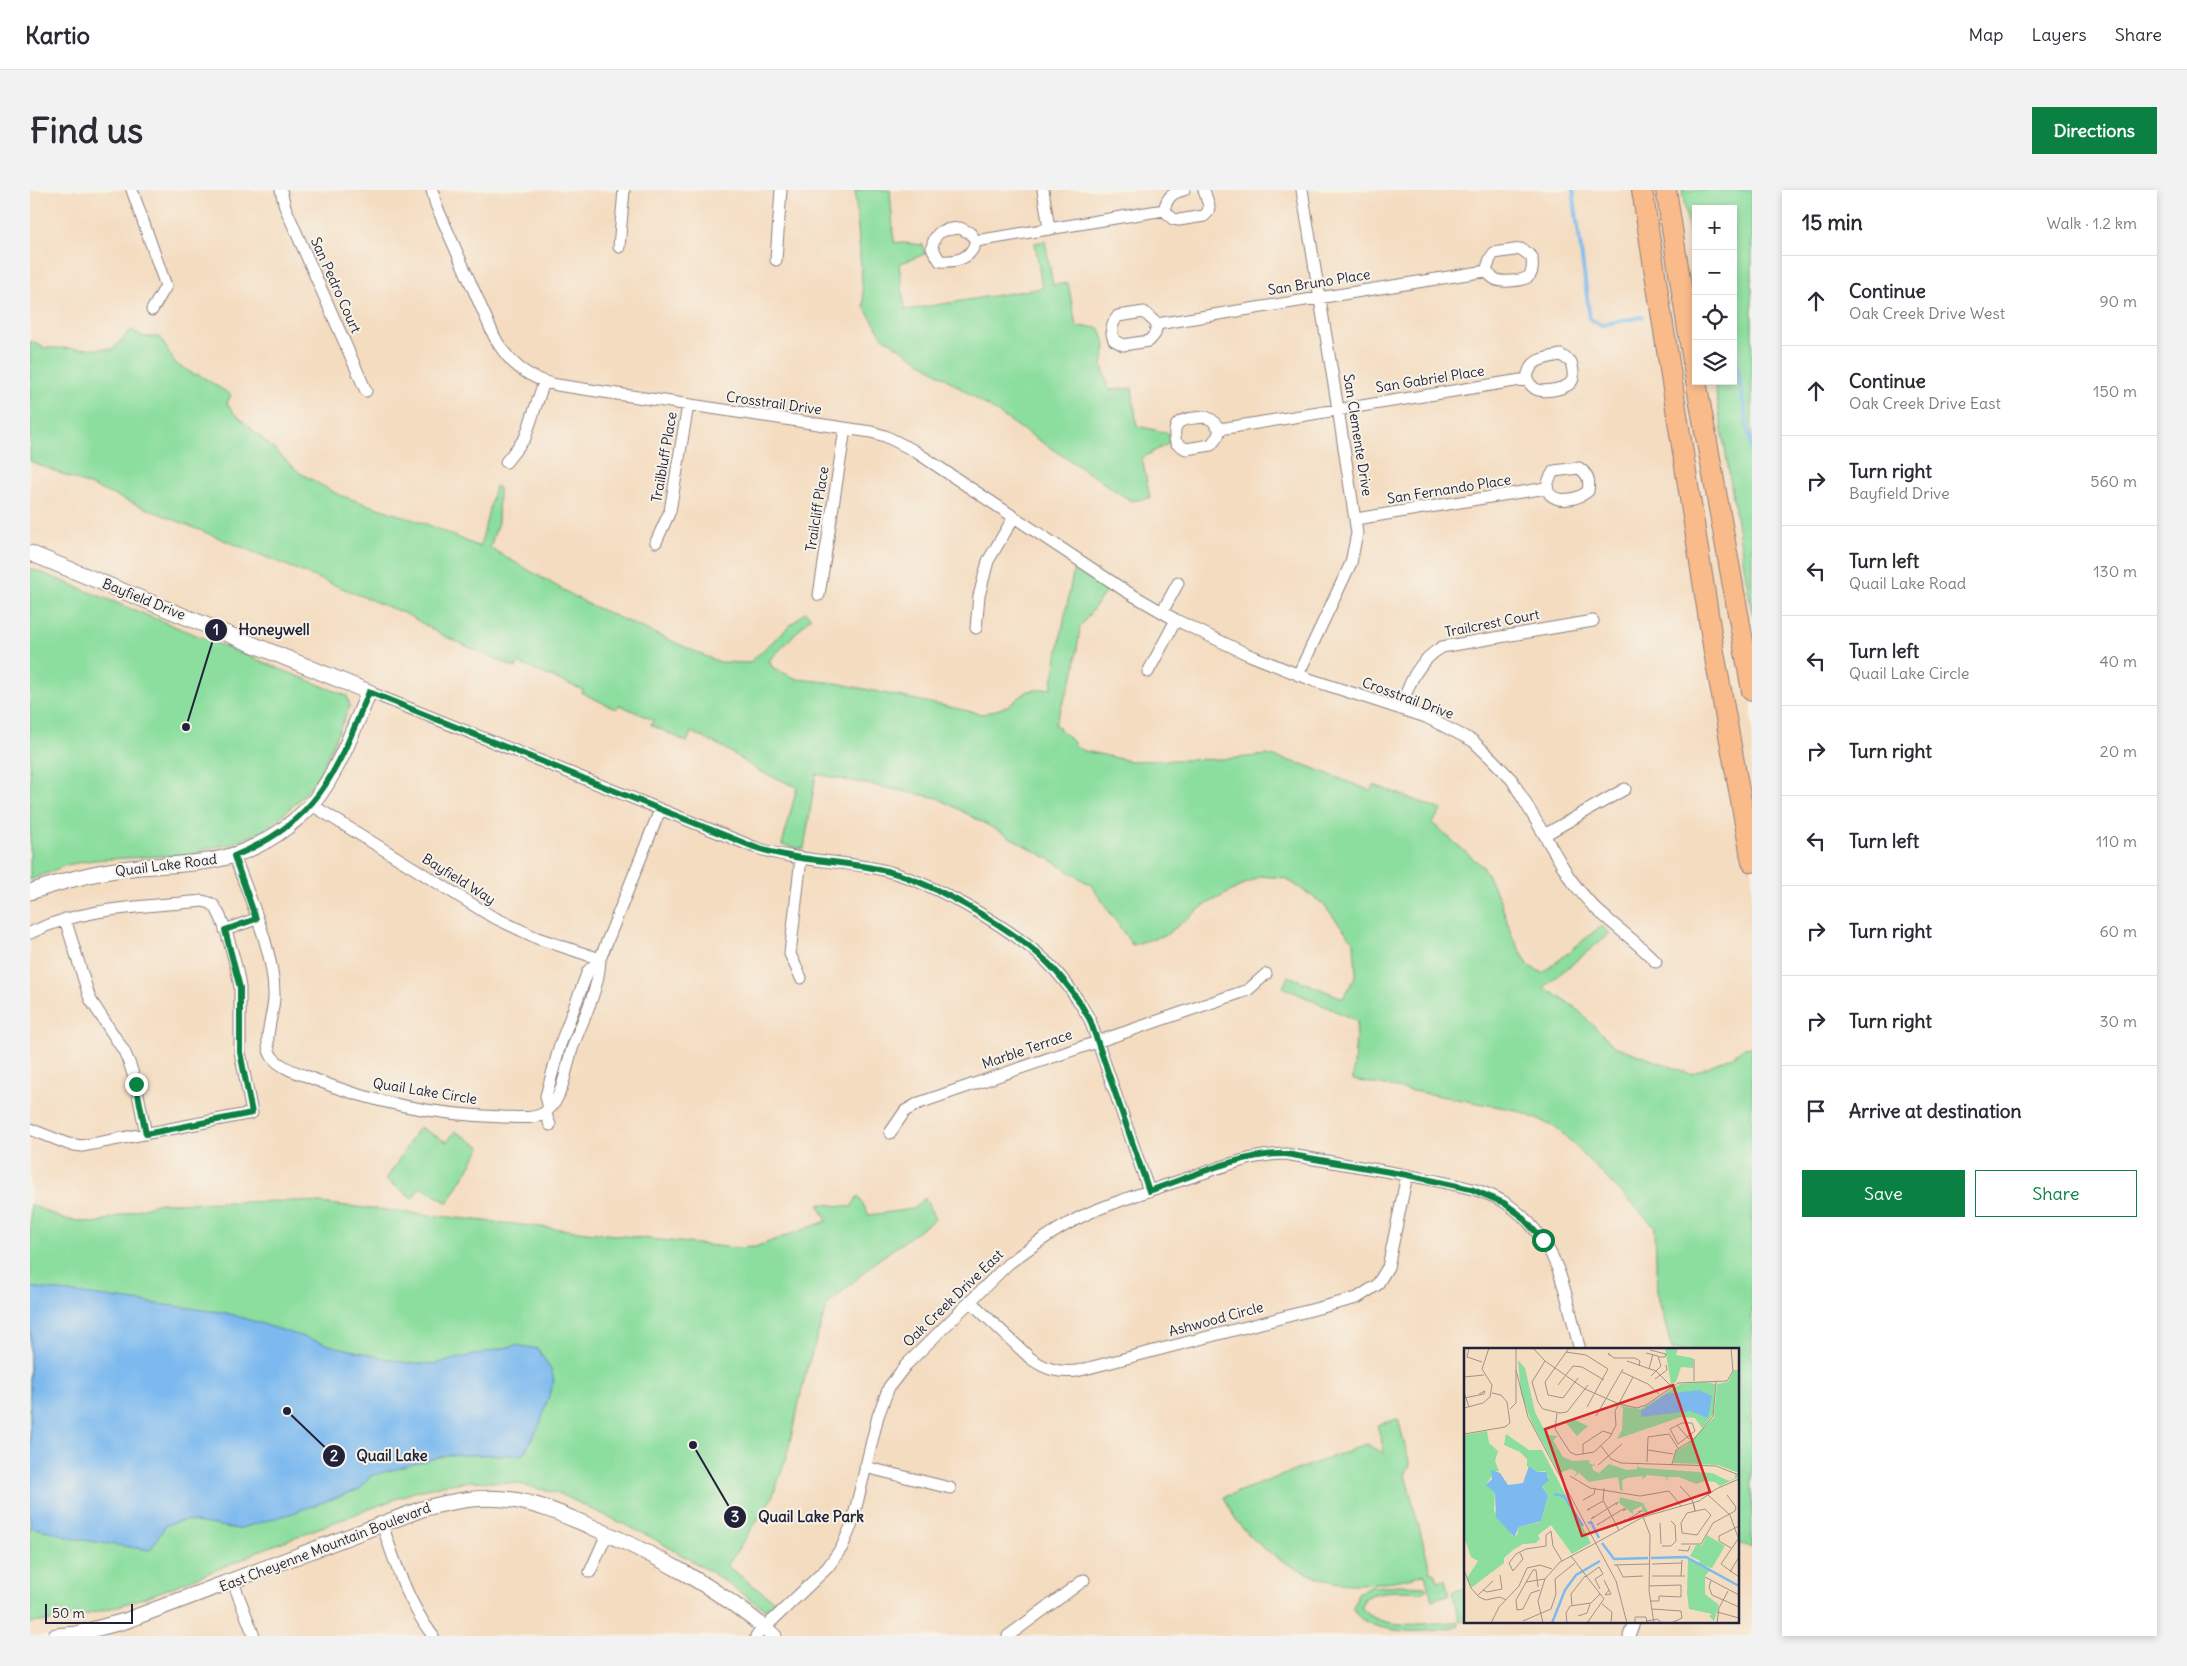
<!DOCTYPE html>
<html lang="en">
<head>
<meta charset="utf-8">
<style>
  :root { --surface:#fff; --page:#f2f2f3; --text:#2b2b33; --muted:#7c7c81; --line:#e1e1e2; --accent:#0b8043 }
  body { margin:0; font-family:Delius,sans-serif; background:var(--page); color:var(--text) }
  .controls { position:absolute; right:15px; top:15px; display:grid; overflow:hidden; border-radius:0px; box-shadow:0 2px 8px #0003 }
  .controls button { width:45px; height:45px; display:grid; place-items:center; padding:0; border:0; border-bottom:1px solid var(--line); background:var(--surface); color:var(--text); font:25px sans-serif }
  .scale { position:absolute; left:15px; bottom:12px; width:88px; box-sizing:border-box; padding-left:5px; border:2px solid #22223b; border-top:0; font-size:14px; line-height:18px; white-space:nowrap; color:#22223b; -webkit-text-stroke:4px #f7f3e8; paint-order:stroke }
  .stop { position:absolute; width:15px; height:15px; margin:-11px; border:4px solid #0b8043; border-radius:50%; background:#fff }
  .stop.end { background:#0b8043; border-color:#fff; box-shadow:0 1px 5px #0008 }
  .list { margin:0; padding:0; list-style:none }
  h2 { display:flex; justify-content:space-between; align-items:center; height:65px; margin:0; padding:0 20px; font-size:21px }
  h2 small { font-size:16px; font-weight:400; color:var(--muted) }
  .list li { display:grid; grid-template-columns:32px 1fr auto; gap:15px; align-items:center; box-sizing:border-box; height:90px; padding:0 20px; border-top:1px solid var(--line) }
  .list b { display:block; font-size:19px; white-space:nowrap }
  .list p { margin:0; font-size:16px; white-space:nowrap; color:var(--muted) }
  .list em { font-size:16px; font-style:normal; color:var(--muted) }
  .actions { display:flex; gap:10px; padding:15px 20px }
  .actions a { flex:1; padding:11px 0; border:1px solid var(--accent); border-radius:0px; text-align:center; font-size:18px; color:var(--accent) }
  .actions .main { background:var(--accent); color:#fff }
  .icon { flex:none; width:28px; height:28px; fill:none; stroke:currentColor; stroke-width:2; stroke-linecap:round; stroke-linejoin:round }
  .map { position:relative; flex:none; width:1722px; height:1446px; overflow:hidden; border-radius:0px }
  header { display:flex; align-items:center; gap:30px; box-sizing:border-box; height:70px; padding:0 25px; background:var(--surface); border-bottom:1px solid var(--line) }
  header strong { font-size:24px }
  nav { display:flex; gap:28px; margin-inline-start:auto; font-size:18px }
  .intro { display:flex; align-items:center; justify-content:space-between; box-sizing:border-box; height:120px; padding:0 30px }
  h1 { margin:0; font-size:35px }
  .button { padding:12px 22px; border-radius:0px; background:var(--accent); color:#fff; font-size:18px; font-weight:700 }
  main { display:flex; gap:30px; padding:0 30px }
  aside { flex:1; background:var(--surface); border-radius:0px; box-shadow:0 2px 8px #0003 }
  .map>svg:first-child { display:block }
  .green { fill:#8bde9e; stroke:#56806c }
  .water { fill:#7bb9ef; stroke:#4e6e95 }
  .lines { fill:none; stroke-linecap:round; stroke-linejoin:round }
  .stream { stroke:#7bb9ef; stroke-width:4 }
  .minor-casing { stroke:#8b7f7e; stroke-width:13 }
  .tertiary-casing { stroke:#8b7f7e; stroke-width:17 }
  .trunk-casing { stroke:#8b7f7e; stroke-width:22 }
  .minor { stroke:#fff; stroke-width:11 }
  .tertiary { stroke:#fff; stroke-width:15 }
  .trunk { stroke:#fabb8b; stroke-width:20 }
  .route { stroke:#0b8043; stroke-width:6 }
  .labels { text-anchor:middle; stroke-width:4; stroke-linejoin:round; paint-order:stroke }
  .street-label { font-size:14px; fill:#22223b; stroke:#f7f3e8 }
  .inset-river { fill:none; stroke:#7bb9ef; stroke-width:2.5 }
  .inset-road { fill:none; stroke:#a0928b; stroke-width:1 }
  .view { fill:#d62828; fill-opacity:0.15; stroke:#d62828; stroke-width:2.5 }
  .inset-edge { fill:none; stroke:#22223b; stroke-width:2.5 }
  .leader { fill:none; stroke:#22223b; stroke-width:2 }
  .callout-dot { fill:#22223b; stroke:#f7f3e8; stroke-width:2 }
  .mark-label { font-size:15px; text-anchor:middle; font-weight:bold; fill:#fff }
  .callout-label { font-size:15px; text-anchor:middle; font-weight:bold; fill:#22223b; stroke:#f7f3e8; stroke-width:4; stroke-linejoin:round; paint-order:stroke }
</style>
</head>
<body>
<header>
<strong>Kartio</strong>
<nav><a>Map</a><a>Layers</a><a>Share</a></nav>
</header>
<div class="intro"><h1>Find us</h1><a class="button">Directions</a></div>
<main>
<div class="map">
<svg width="1722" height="1446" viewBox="0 0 1722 1446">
  <rect width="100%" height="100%" fill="#f7f3e8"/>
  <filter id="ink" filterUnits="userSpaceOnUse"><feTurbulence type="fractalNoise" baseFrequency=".02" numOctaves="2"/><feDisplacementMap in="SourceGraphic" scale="10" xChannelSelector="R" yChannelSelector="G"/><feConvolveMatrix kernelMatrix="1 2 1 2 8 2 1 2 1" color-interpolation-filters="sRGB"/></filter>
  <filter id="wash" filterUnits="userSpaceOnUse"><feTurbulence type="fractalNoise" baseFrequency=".0096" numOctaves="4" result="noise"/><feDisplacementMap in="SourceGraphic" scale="20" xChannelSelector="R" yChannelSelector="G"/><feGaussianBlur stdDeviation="1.12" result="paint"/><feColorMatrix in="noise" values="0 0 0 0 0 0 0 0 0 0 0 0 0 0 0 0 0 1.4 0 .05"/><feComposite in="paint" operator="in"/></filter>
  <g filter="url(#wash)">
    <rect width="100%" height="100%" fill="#f4dcc0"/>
    <path class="green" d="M825 0H860L864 52 893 55 895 64 869 74 875 120 1012 98 1005 53 1015 51 1023 95 1038 93 1046 136 1070 138 1076 157 1072 175 1079 200 1102 198 1107 236 1138 243 1139 253 1112 268 1120 308 1101 311 853 147 834 117Z
      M1652 0H1722V424L1684 191H1703V19H1666V83Z
      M101 140 114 147H130L146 174 165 185 168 184 201 205 197 213 203 222 270 283 309 305 399 335 450 357 465 296 469 298 468 332 460 358 558 414 689 472 719 473 775 422 781 427 739 471 743 478 767 489 806 493 953 524 978 516 998 501 1021 498 1044 378 1077 400 1050 437 1044 483 1025 534 1051 560 1100 571 1197 569 1237 565 1275 575 1341 601 1344 595 1412 620 1402 633 1453 677 1470 710 1482 746 1499 776 1513 783 1571 736 1580 743 1514 797 1546 818 1584 856 1661 884 1703 866 1713 858 1722 857V1358L1708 1352V1160H1642L1627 1102 1625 1037 1527 938 1486 920 1323 890 1327 831 1253 797 1258 786 1313 808 1326 785 1324 752 1292 713 1255 688 1230 686 1175 715 1136 745 1102 755 1062 696 1023 671 908 608 786 584 774 659 752 655 767 597 729 581 691 556 661 542 657 552 621 535 623 530 590 515 586 519 552 503 553 500 488 473 486 478 414 446 378 425 0 271V151L15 158 83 159Z
      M0 378 317 506 320 516 290 583 273 606 255 623 234 640 203 654 178 658 165 664 63 670 37 675 0 690Z
      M389 937 417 952 425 941 451 957 418 1013 390 997 383 1008 356 990Z
      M828 1006 839 1025 883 1019 895 1008 905 1029 848 1070 797 1115 776 1182 756 1269 742 1308 697 1376 747 1413 742 1418H733L681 1382 621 1347 530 1304 485 1293 441 1291 413 1295 384 1302 223 1363V1365C151 1393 78 1428 0 1433V1014L33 1029 65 1033 130 1013 270 1011 705 1058 725 1057 797 1031 789 1015 792 1014 821 1017Z
      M1368 1229 1380 1275 1375 1285 1401 1382H1405L1408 1391 1415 1389 1419 1405 1402 1410 1395 1384C1374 1390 1349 1394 1326 1394 1285 1395 1231 1364 1207 1331 1202 1324 1198 1315 1194 1307L1337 1254 1355 1264 1347 1235Z
      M1370 1395 1395 1396 1397 1398 1391 1402C1373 1401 1350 1399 1334 1408L1331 1417C1350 1443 1400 1432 1428 1432L1429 1435C1406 1444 1354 1444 1333 1430 1329 1428 1326 1422 1323 1418L1328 1403 1340 1397Z
      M1436 1398V1431L1430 1432 1422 1402Z"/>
    <path class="water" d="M0 1097 197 1123 303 1156 376 1173 405 1174 486 1155 508 1159 521 1180 524 1190 510 1234 493 1265H417L340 1286 330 1299 260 1324 208 1339 155 1330 136 1335 120 1360 39 1348 24 1342 0 1337Z"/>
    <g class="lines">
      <path class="stream" d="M1543 0 1560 129 1571 135 1612 127
        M1703 151 1722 263"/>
    </g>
  </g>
  <g filter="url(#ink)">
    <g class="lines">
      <g class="minor-casing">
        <path id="minor" d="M102 0 136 96 122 120
          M251 0 255 17 336 201
          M402 0 406 15 464 146C478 173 497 188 527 195L841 242 855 246 883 260 1094 400 1146 430 1217 464 1282 490 1396 527 1443 551 1463 570 1482 590 1539 687C1549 700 1560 715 1573 725 1592 742 1608 753 1626 772
          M1013 0 1019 38
          M1134 20 1143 29 1149 30 1174 26 1178 22 1179 16 1174 0
          M1134 20C1137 8 1141 3 1154 0
          M930 38 940 43 946 51C941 69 927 72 910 71L902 58C905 39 914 40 930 38Z
          M946 51 1134 20
          M589 57 594 0
          M1491 59 1502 67C1502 73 1504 81 1499 86 1494 91 1471 93 1465 89 1461 87 1459 84 1456 81L1460 69 1464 63Z
          M746 70 751 0
          M1114 122 1127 134 1125 144 1119 151 1093 155 1084 150C1080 140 1081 135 1088 126Z
          M1127 134 1456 81
          M1531 165 1541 172C1542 176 1544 183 1543 188 1541 199 1517 202 1508 200 1502 198 1499 193 1497 189 1499 169 1514 168 1531 165Z
          M1176 227 1182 230 1190 239 1188 246 1181 255 1156 259 1146 253C1140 227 1156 229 1176 227Z
          M1190 239 1497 189
          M476 272 495 248 514 192
          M1549 278C1558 284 1560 290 1558 301 1541 316 1502 312 1524 281Z
          M1326 329 1516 298
          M626 352 640 321 658 215
          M789 405 815 239
          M1132 422 1148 393
          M946 438 949 406 958 371 984 327
          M1118 482 1146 430
          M1268 485 1321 373 1327 343 1308 219 1272 0
          M339 502 724 657C763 671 807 670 848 679 898 689 976 735 1014 769 1033 787 1048 808 1060 830L1119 1001
          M1370 519C1380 492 1387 472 1412 457L1563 431
          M282 615 461 726 507 748 570 769
          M1516 644 1595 599
          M204 665C219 708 245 762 244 807 244 825 230 855 244 869 253 879 269 883 281 888 342 913 407 925 473 927 485 927 503 930 514 923 520 919 525 913 528 906 535 892 537 874 542 859 552 830 569 801 570 769L630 620
          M35 729 60 809 94 861 100 875 106 894 116 944
          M195 740 226 729
          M0 743C52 717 115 717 172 711 176 712 180 712 183 715 194 725 208 781 210 798V862L222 923 52 956 38 954 0 939
          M771 788 760 764 771 668
          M519 919 516 906 530 855 558 781 570 769
          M515 922 520 935
          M860 943 875 921 889 913 1218 800 1236 784
          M940 1111 1000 1168C1015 1179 1028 1183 1047 1181L1327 1108 1347 1095 1358 1077 1377 985
          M835 1277 920 1298
          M352 1334C365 1373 378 1413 403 1446
          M560 1382 577 1344
          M203 1392 224 1446
          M726 1446 798 1377 812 1357 822 1334 848 1226 859 1197 876 1175 978 1074C1003 1055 1030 1036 1059 1023 1094 1008 1131 997 1167 985 1197 975 1225 964 1256 964 1305 973 1354 980 1402 990 1426 995 1452 999 1474 1012 1489 1021 1502 1035 1512 1049 1534 1080 1540 1124 1550 1160
          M978 1446 1054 1390
          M1599 1446 1604 1432"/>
      </g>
      <g class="tertiary-casing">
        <path id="tertiary" d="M0 363 339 502C323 540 309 580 283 613 276 622 266 629 258 636 201 680 157 671 92 679 61 683 30 692 0 702
          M26 1446 46 1444 95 1431 392 1319C422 1311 452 1305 483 1310 510 1314 536 1326 562 1337 626 1365 691 1399 744 1446"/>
      </g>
      <g class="trunk-casing">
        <path id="trunk" d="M1612 0 1684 462 1722 672
          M1636 0 1666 191
          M1666 191 1722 501"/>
      </g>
      <use href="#minor" class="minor"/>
      <use href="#tertiary" class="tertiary"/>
      <use href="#trunk" class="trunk"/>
    </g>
  </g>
  <g class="lines" filter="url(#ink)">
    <path class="route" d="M106 894 116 944 222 923 210 862V798L195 740 226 729 204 666C289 632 307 580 339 502L724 657C764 671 807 670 848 679 898 689 976 735 1014 769 1033 787 1048 808 1060 830L1119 1001C1161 987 1211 963 1256 964L1377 985 1441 999 1474 1013 1489 1024 1513 1050"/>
  </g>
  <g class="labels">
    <g class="street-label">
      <text transform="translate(1289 92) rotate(-9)" y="5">San Bruno Place</text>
      <text transform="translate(306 95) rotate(66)" y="5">San Pedro Court</text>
      <text transform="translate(1400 189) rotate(-9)" y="5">San Gabriel Place</text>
      <text transform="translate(744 213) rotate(8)" y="5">Crosstrail Drive</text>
      <text transform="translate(1328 245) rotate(81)" y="5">San Clemente Drive</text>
      <text transform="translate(634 267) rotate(-80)" y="5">Trailbluff Place</text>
      <text transform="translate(1419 299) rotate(-9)" y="5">San Fernando Place</text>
      <text transform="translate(787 319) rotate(-81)" y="5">Trailcliff Place</text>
      <text transform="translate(114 409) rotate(22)" y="5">Bayfield Drive</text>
      <text transform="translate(1462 433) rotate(-11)" y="5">Trailcrest Court</text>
      <text transform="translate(1378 508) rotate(20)" y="5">Crosstrail Drive</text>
      <text transform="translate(136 675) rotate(-7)" y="5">Quail Lake Road</text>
      <text transform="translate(429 689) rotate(32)" y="5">Bayfield Way</text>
      <text transform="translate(997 859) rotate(-19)" y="5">Marble Terrace</text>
      <text transform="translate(395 901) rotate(9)" y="5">Quail Lake Circle</text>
      <text transform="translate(923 1108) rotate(-44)" y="5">Oak Creek Drive East</text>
      <text transform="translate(1186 1129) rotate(-15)" y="5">Ashwood Circle</text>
      <text transform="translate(295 1357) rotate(-21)" y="5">East Cheyenne Mountain Boulevard</text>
    </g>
  </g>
  <g transform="translate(1434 1158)">
    <rect width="275" height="275" fill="#f4dcc0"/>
    <path d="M201 0H214L212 7 229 10V20L217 19 212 34 207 36ZM54 12 61 20 71 64 83 87 94 88 89 92 99 109 109 113 125 112 126 116 133 117 128 118 129 122 135 125 145 116 163 122 173 121V115L174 119 180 120 248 125 265 133 271 130V125L275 129 256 138 251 134 241 133 232 136 215 129H204L203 134 202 129 183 127 178 132 179 128 162 130 158 133 159 143 156 142 154 129 125 134 115 125 110 129 113 124 107 121 95 125 68 75 57 46ZM270 22H274L275 32V125L254 117 209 115 212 103 224 96 250 69 253 36 264 34ZM242 34 251 36 250 65 238 80 231 70 217 69 153 91 158 82 159 60 155 58 177 61 216 36ZM111 72 124 78 113 88 102 75ZM23 83 25 95 34 103 31 113 35 123 30 124 23 136 31 145 30 162 34 170 46 182 48 188 53 187 55 179 75 174 78 170 84 148 78 137 85 130 81 123 73 124 63 118V111L56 104 40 97 42 86 65 102H78L127 195 108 206 87 177 74 187 76 191 72 195 59 196 49 202 40 210V215L7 240 3 230 14 213 7 209 0 189V87ZM156 149 179 155 185 166 178 163V158L169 162V166L155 155ZM243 187 261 198 248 220 236 217 246 222 241 228V246L255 257 250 273 245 268 248 266 225 261 223 245 224 211 234 216 236 213 226 208 232 197H238Z" fill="#8bde9e"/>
    <path d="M235 42 248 48 244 70 226 63 177 69V63L202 46ZM65 118 73 124H82L85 132 78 138 84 148 77 173 55 179 50 189 32 169 31 145 22 137 28 131 27 122 36 125 44 137 59 135Z" fill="#7bb9ef"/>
    <path class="inset-river" d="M90 146 100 148 119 178M124 175 127 174 135 190M138 195 150 211 184 210M187 210 222 209 275 238M88 275 101 242 112 227 136 213"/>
    <path class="inset-road" d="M5 0 3 9 18 14M69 0 81 13 121 41 155 56 173 60 182 57 214 35 263 33 269 23 267 0M105 0 81 34 84 47 99 50 114 30M186 2 202 6 201 9H195M102 4 122 7 144 21 123 59M182 5 194 8 197 18 187 28M146 8 144 5 150 10H171L176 13 175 18M230 11V33M81 13 68 34 74 54 79 61 96 65 103 64 124 37M163 13 192 23 207 38M185 21 189 6M52 22 64 69 152 233 163 275M158 24 184 36 195 46M0 29 20 27M191 31 203 22 202 17M94 37 109 18 118 19 140 32M0 44 5 59M0 50 20 46 21 43 15 46M0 60 19 55 26 49 28 37 18 21 25 0M46 61 52 55V0M93 65 91 81 106 104 112 107 130 104 146 89 152 77 151 63 169 29M132 68 159 21M218 75H228L231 83 214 96 206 81ZM213 77 225 91M0 86 41 79 46 75 43 54 37 47 28 45M184 89 205 86 214 100M137 98 147 111 157 115 252 118 275 127M184 102 209 106M119 106V96L139 83 148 86M183 114 184 89M208 116 212 102 230 91 249 68 252 34M134 117 158 96M106 128 126 140 176 148 205 143 217 158M216 138 227 150 230 157 231 163 229 155M140 140 139 152 155 182M244 147 266 167 275 192M119 152 130 146 131 141M126 161 123 162 139 153M241 161 247 167 233 187 218 185 217 175 223 165ZM130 168 127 171 154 154 152 157M179 169 186 187 185 243 190 275M161 171 159 174 178 163 174 164M136 175 133 177 159 161H162L159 163M196 175 197 196M274 191 257 216 275 229M130 196 179 169 235 153 252 141 275 131M217 196H237L249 175 271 163 272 159 263 147M198 198H207L212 193 211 177 207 173M267 200 255 193V188L275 178M214 202 224 203 226 198M56 205 59 211 49 223 45 215 52 206 62 201 82 198V187L87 183 89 198 98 213M107 208 140 251 123 275M188 216 218 215M150 217 185 216M153 217 159 229 179 228M0 222 7 240 15 249 22 252 36 249 42 252M266 224 275 209M188 228H221M217 228 218 212M121 229 135 219 139 226 131 231 136 241M241 229 275 247M140 232 147 246 141 247 145 242M247 233 245 239 248 247 275 259M62 234 81 231M185 238 217 237V249L195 248V253H186M74 239 72 222H69L52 252 53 262 59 261 67 245 76 242M19 242 23 244 38 241 36 227M13 248 29 233M138 256 148 264 147 275M108 257 107 246 121 228M188 261 217 263 218 270 207 275M253 264 275 270M114 268 123 265 126 256M59 273 87 261 92 246 91 231 111 215M183 273 193 271 198 275M27 275 35 259 55 238 63 220 76 217 88 221M79 275 74 253 81 231 96 214 130 196M103 275 102 265 106 258 127 255 136 246M171 275V269H182L183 275M253 275 255 260 264 243"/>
    <path class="view" d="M209 37 246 144 118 188 81 81Z"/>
    <rect width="275" height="275" class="inset-edge"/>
  </g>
  <path class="leader" d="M156 537L186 440M257 1221L304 1266M663 1255L705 1327"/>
  <g class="callout-dot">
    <circle cx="156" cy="537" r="5"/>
    <circle cx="257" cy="1221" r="5"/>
    <circle cx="663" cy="1255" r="5"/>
    <circle cx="186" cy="440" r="12"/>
    <circle cx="304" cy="1266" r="12"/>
    <circle cx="705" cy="1327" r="12"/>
  </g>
  <g class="mark-label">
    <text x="186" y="445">1</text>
    <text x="304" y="1271">2</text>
    <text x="705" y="1332">3</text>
  </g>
  <g class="callout-label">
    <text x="244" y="445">Honeywell</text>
    <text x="362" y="1271">Quail Lake</text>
    <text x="781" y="1332">Quail Lake Park</text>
  </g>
</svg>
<div class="controls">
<button>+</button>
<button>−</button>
<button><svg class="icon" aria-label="locate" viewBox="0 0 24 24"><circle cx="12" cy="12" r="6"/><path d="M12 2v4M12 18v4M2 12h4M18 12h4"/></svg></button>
<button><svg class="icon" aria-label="layers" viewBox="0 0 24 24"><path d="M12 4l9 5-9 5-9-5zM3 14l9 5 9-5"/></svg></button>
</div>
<div class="scale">50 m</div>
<div class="stop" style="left:1513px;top:1050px"></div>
<div class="stop end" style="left:106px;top:894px"></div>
</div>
<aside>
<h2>15 min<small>Walk · 1.2 km</small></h2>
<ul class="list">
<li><svg class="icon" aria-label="ahead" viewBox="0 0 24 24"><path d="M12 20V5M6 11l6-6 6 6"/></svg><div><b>Continue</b><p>Oak Creek Drive West</p></div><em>90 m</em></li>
<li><svg class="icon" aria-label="ahead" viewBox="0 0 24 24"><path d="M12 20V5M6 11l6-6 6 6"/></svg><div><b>Continue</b><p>Oak Creek Drive East</p></div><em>150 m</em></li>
<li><svg class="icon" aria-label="right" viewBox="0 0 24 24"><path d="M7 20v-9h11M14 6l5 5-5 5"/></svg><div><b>Turn right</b><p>Bayfield Drive</p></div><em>560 m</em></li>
<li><svg class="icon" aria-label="left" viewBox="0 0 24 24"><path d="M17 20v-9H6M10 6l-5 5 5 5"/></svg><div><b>Turn left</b><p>Quail Lake Road</p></div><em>130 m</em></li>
<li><svg class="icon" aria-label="left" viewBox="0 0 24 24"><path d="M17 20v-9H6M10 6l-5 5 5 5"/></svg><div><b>Turn left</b><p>Quail Lake Circle</p></div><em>40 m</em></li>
<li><svg class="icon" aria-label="right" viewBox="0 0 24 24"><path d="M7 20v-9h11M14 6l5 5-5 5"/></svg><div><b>Turn right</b></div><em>20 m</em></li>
<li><svg class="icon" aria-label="left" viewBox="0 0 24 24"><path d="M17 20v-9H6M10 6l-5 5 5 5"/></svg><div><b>Turn left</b></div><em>110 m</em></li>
<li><svg class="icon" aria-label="right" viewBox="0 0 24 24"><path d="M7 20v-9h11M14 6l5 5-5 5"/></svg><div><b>Turn right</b></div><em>60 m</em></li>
<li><svg class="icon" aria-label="right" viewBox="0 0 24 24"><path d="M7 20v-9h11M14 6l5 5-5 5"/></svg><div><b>Turn right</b></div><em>30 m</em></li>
<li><svg class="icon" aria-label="arrive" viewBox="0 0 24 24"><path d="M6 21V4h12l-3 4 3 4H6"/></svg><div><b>Arrive at destination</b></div></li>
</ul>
<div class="actions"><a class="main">Save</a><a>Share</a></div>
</aside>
</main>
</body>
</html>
